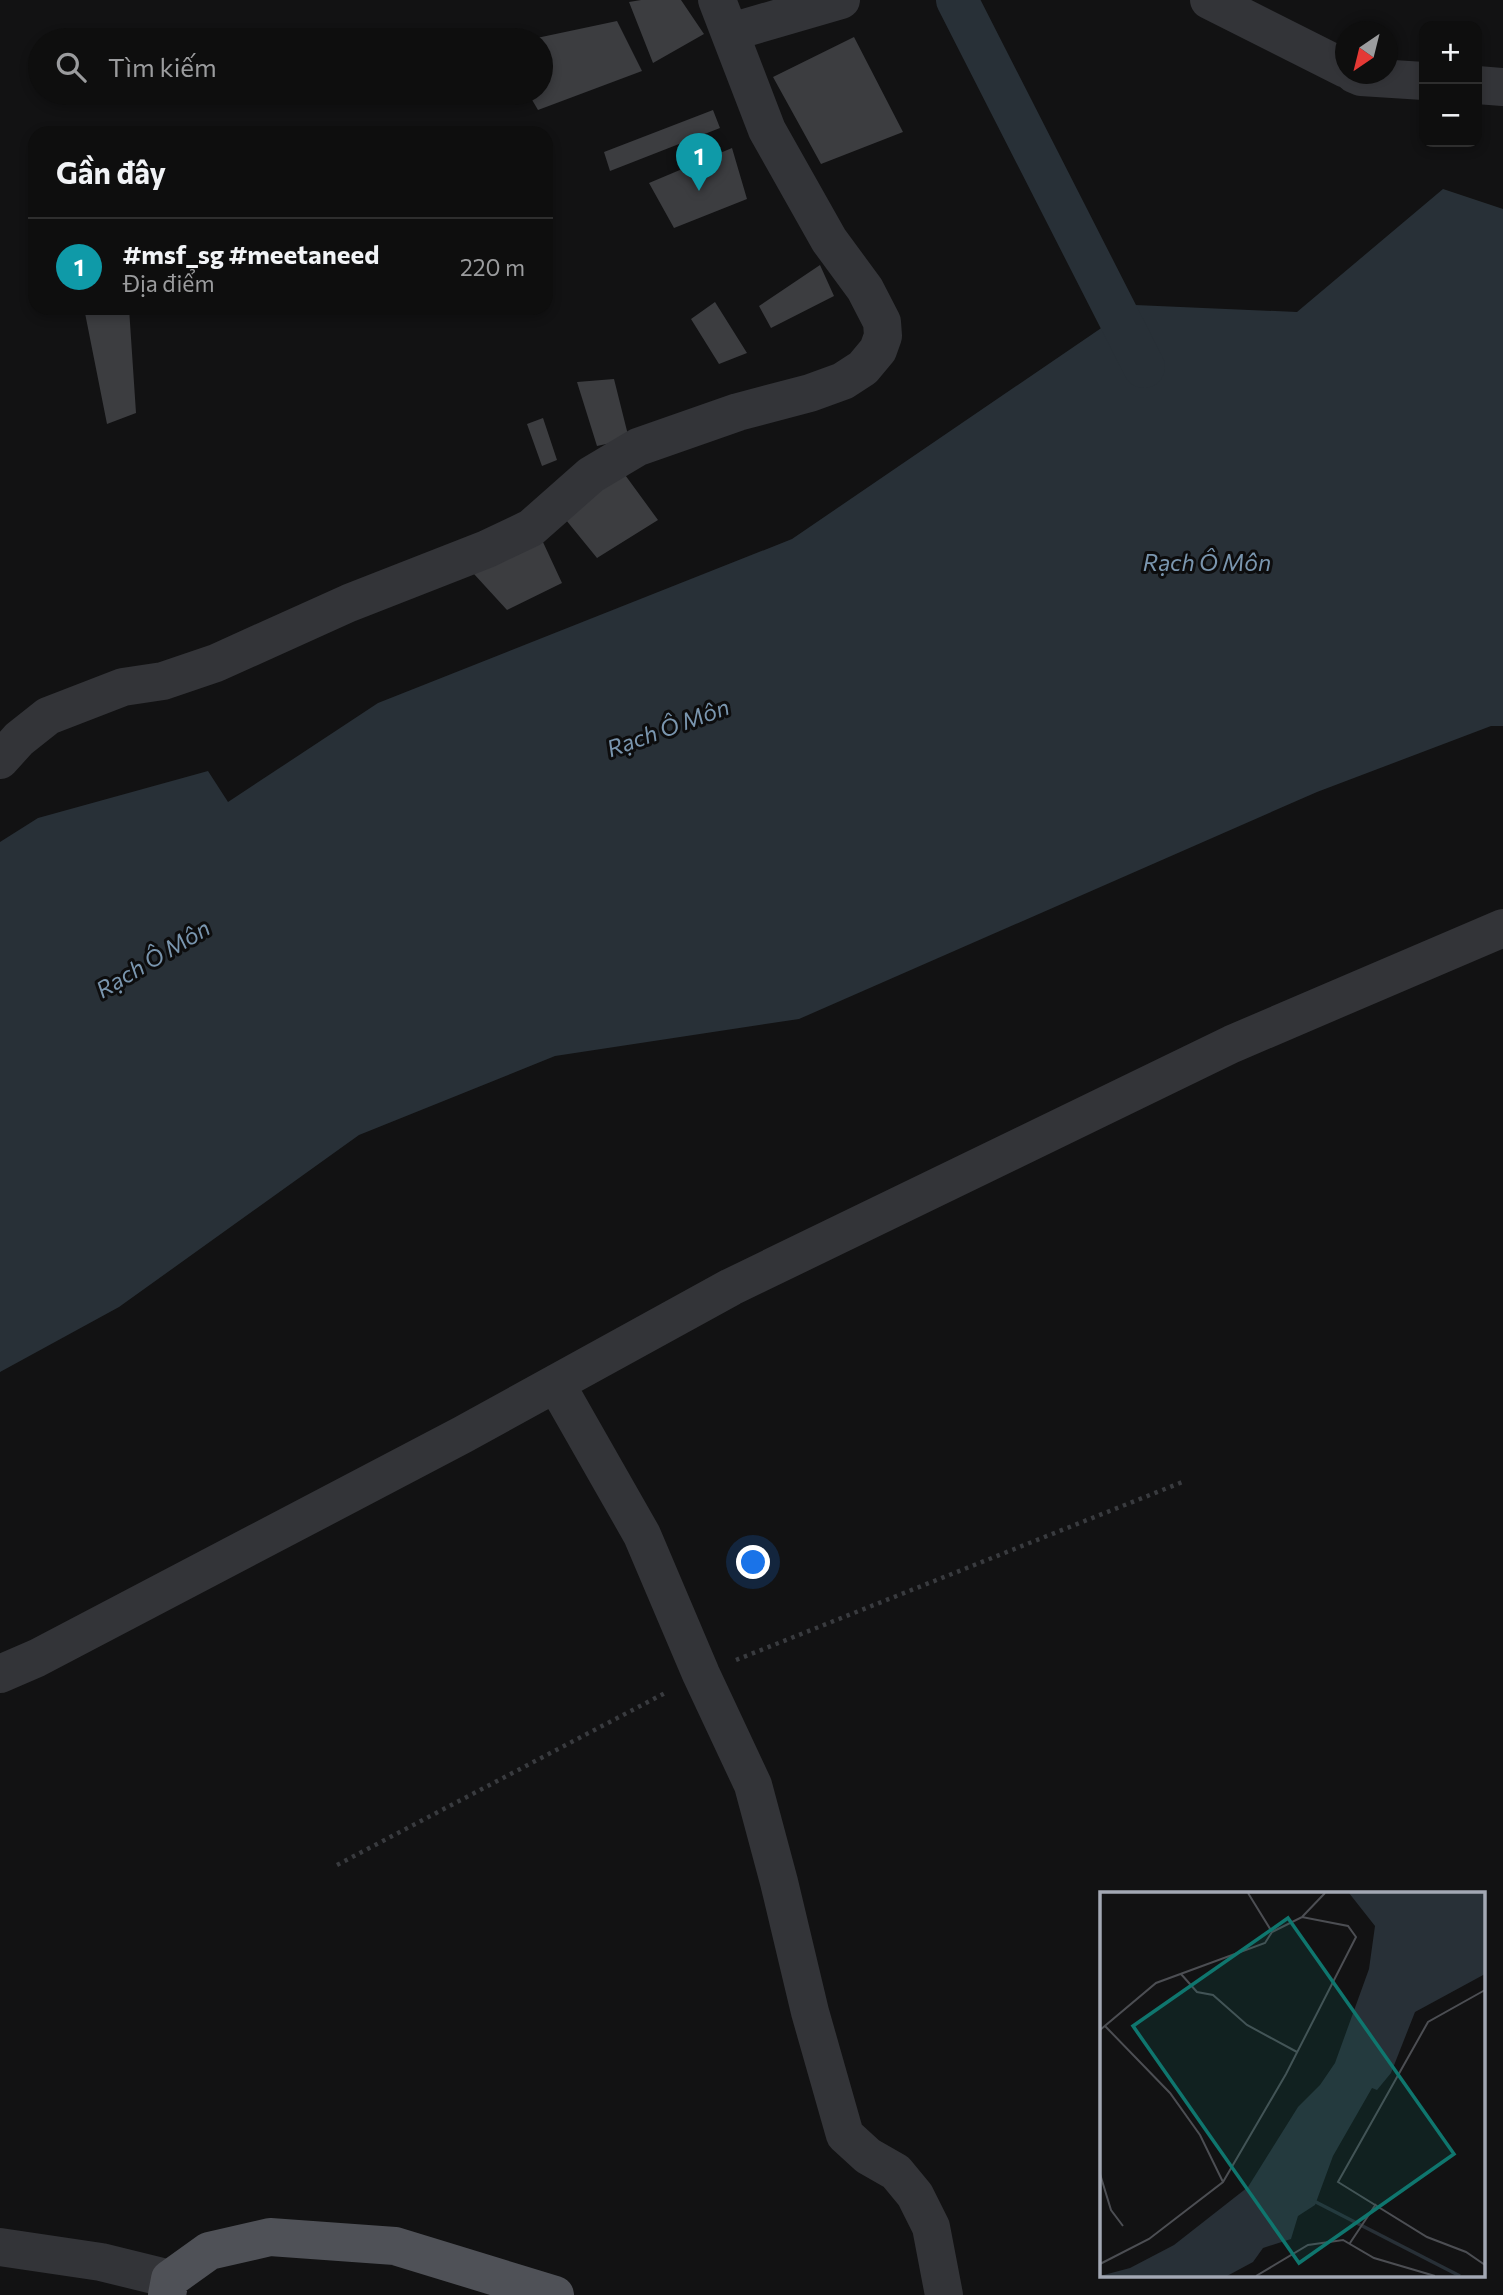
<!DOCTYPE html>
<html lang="vi">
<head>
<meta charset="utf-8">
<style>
  :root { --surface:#0e0e0e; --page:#1c1c1c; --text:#f1f3f6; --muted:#9b9c9e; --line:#2e2e2e; --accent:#f1b12d }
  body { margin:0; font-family:Commissioner,sans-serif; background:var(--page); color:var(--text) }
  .controls { position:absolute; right:21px; top:21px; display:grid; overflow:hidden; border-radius:14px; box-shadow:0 4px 10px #0003 }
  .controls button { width:63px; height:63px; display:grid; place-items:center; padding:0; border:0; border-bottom:2px solid var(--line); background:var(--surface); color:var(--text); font:35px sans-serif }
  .compass { position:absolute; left:1335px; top:21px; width:63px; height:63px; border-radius:50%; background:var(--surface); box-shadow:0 4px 10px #0003; rotate:215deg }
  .you { position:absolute; left:754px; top:1563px; width:24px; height:24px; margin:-18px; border:5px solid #fff; border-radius:50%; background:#1a73e8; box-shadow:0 0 0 10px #1a73e833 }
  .badge { display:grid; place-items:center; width:46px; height:46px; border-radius:50%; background:var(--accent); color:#fff; font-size:23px; font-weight:700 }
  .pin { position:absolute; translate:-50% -58px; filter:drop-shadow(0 2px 4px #0008) }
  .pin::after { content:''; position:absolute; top:37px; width:24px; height:21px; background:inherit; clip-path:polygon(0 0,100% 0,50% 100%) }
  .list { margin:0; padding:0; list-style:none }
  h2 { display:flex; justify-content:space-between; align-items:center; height:91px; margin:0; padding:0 28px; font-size:30px }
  h2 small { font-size:23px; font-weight:400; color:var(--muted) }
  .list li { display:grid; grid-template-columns:46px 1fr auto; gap:21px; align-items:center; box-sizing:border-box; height:98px; padding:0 28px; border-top:2px solid var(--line) }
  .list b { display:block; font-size:26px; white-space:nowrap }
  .list p { margin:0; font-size:23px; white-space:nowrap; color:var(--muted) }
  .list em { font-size:23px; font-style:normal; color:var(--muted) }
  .icon { flex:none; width:38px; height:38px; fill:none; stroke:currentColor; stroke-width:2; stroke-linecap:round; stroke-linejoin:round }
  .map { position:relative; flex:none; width:1503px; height:2295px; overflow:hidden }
  .search { position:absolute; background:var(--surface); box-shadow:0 4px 10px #0003; left:28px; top:28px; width:525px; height:77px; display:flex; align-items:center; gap:18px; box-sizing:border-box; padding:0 24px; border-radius:38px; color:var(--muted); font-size:26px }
  .panel { position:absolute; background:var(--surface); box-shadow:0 4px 10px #0003; left:28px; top:126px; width:525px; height:189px; border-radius:21px }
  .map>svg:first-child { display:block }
  .water { fill:#283037 }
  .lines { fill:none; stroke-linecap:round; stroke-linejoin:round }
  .canal { stroke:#283037; stroke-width:42 }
  .building { fill:#3c3d40 }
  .path { stroke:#393b3f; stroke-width:4.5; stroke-dasharray:3.5 5; stroke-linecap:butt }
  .minor { stroke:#333438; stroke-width:38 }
  .major { stroke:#4f5157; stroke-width:38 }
  .labels { text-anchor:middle; stroke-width:6; stroke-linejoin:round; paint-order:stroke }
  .water-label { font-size:23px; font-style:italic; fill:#7a96af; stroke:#0d0d0e }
  .inset-river { fill:none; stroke:#283037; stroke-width:3.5 }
  .inset-road { fill:none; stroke:#4c4e53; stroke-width:2 }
  .view { fill:#0f766e; fill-opacity:0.15; stroke:#0f766e; stroke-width:3.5 }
  .inset-edge { fill:none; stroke:#a3a8b4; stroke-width:3.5 }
</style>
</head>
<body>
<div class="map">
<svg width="1503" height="2295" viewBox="0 0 1503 2295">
  <rect width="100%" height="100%" fill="#121213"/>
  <path class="water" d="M1443 189 1503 209V726H1491L1317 792 799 1019 555 1056 359 1135 119 1307 0 1372V842L38 818 208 771 228 802 378 703 792 539 1135 305 1297 312Z"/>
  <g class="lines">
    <path class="canal" d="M957 0 1144 367"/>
  </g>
  <path class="building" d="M641 0H681L704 34 653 63 629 2Z
    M617 21 642 71 538 110 528 93H541V40L532 39Z
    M854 37 903 132 821 164 773 77Z
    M713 110 720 128 610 171 604 152Z
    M732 148 747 199 674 228 649 183Z
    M820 265 834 296 771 328 759 306Z
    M715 302 747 353 719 364 691 319Z
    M84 308H129L136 413 107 424Z
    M614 379 629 439 597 446 577 382Z
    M543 418 557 460 542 466 527 424Z
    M620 468 658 520 597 558 566 520Z
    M542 540 562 583 507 610 474 574Z"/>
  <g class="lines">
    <path class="path" d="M736 1660 1185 1481
      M337 1865 665 1693"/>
    <path class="minor" d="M1209 0 1346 69
      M731 32 841 0
      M1354 74 1361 77 1424 81
      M1477 85 1503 87
      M0 760 19 739 48 716 123 687 163 681 216 663 349 603 487 549 531 528 591 475 638 447 738 412 810 393 843 381 863 368 878 350 883 336 882 322 865 289 829 240 767 130 717 0
      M556 1384 642 1535 701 1674 753 1785 779 1882 810 2012 845 2135 868 2156 896 2172 915 2195 931 2227 944 2295
      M0 1674 37 1658 462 1435 731 1287 1232 1044 1503 928
      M0 2247 101 2262 170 2279"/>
    <path class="major" d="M167 2295 170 2279 209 2251 270 2237 395 2246 555 2295"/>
  </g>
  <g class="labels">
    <g class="water-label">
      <text x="1207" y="571">Rạch Ô Môn</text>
      <text transform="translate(668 728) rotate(-20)" y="8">Rạch Ô Môn</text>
      <text transform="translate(153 959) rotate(-31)" y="8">Rạch Ô Môn</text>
    </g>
  </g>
  <g transform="translate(1100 1892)">
    <rect width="385" height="385" fill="#121213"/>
    <path d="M249 1H385V82L315 120 291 181 277 198 272 196 233 264 215 313 198 324 191 347 163 356 153 370 127 384H0L30 376 74 353 148 295 198 215 220 193 235 171 269 77 275 34Z" fill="#283037"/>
    <path class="inset-river" d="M210 307 360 384"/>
    <path class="inset-road" d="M202 25 225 1M81 82 97 100 113 103 147 133 197 160M385 98 328 130 238 290 327 345 366 360 385 373M5 134 70 201 100 243 123 290M0 138 56 91 165 51 172 40 148 1M0 282 11 318 23 334M250 351 276 312M0 372 49 347 123 290 186 182 256 45 248 34 202 25 172 40M156 384 208 353 243 348 274 366 335 384"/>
    <path class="view" d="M188 26 354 262 199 371 33 134Z"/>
    <rect width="385" height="385" class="inset-edge"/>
  </g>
</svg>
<div class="controls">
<button>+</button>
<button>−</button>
</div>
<svg class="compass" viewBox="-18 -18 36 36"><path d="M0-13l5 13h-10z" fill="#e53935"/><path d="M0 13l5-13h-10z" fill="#9b9c9e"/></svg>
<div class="you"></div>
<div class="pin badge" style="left:699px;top:191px;background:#0f9aa8">1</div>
<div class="search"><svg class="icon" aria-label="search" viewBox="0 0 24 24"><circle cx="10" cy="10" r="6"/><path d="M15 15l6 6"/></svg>Tìm kiếm</div>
<section class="panel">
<h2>Gần đây<small></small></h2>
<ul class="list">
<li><span class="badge" style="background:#0f9aa8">1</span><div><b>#msf_sg #meetaneed</b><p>Địa điểm</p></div><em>220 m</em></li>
</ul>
</section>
</div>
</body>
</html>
